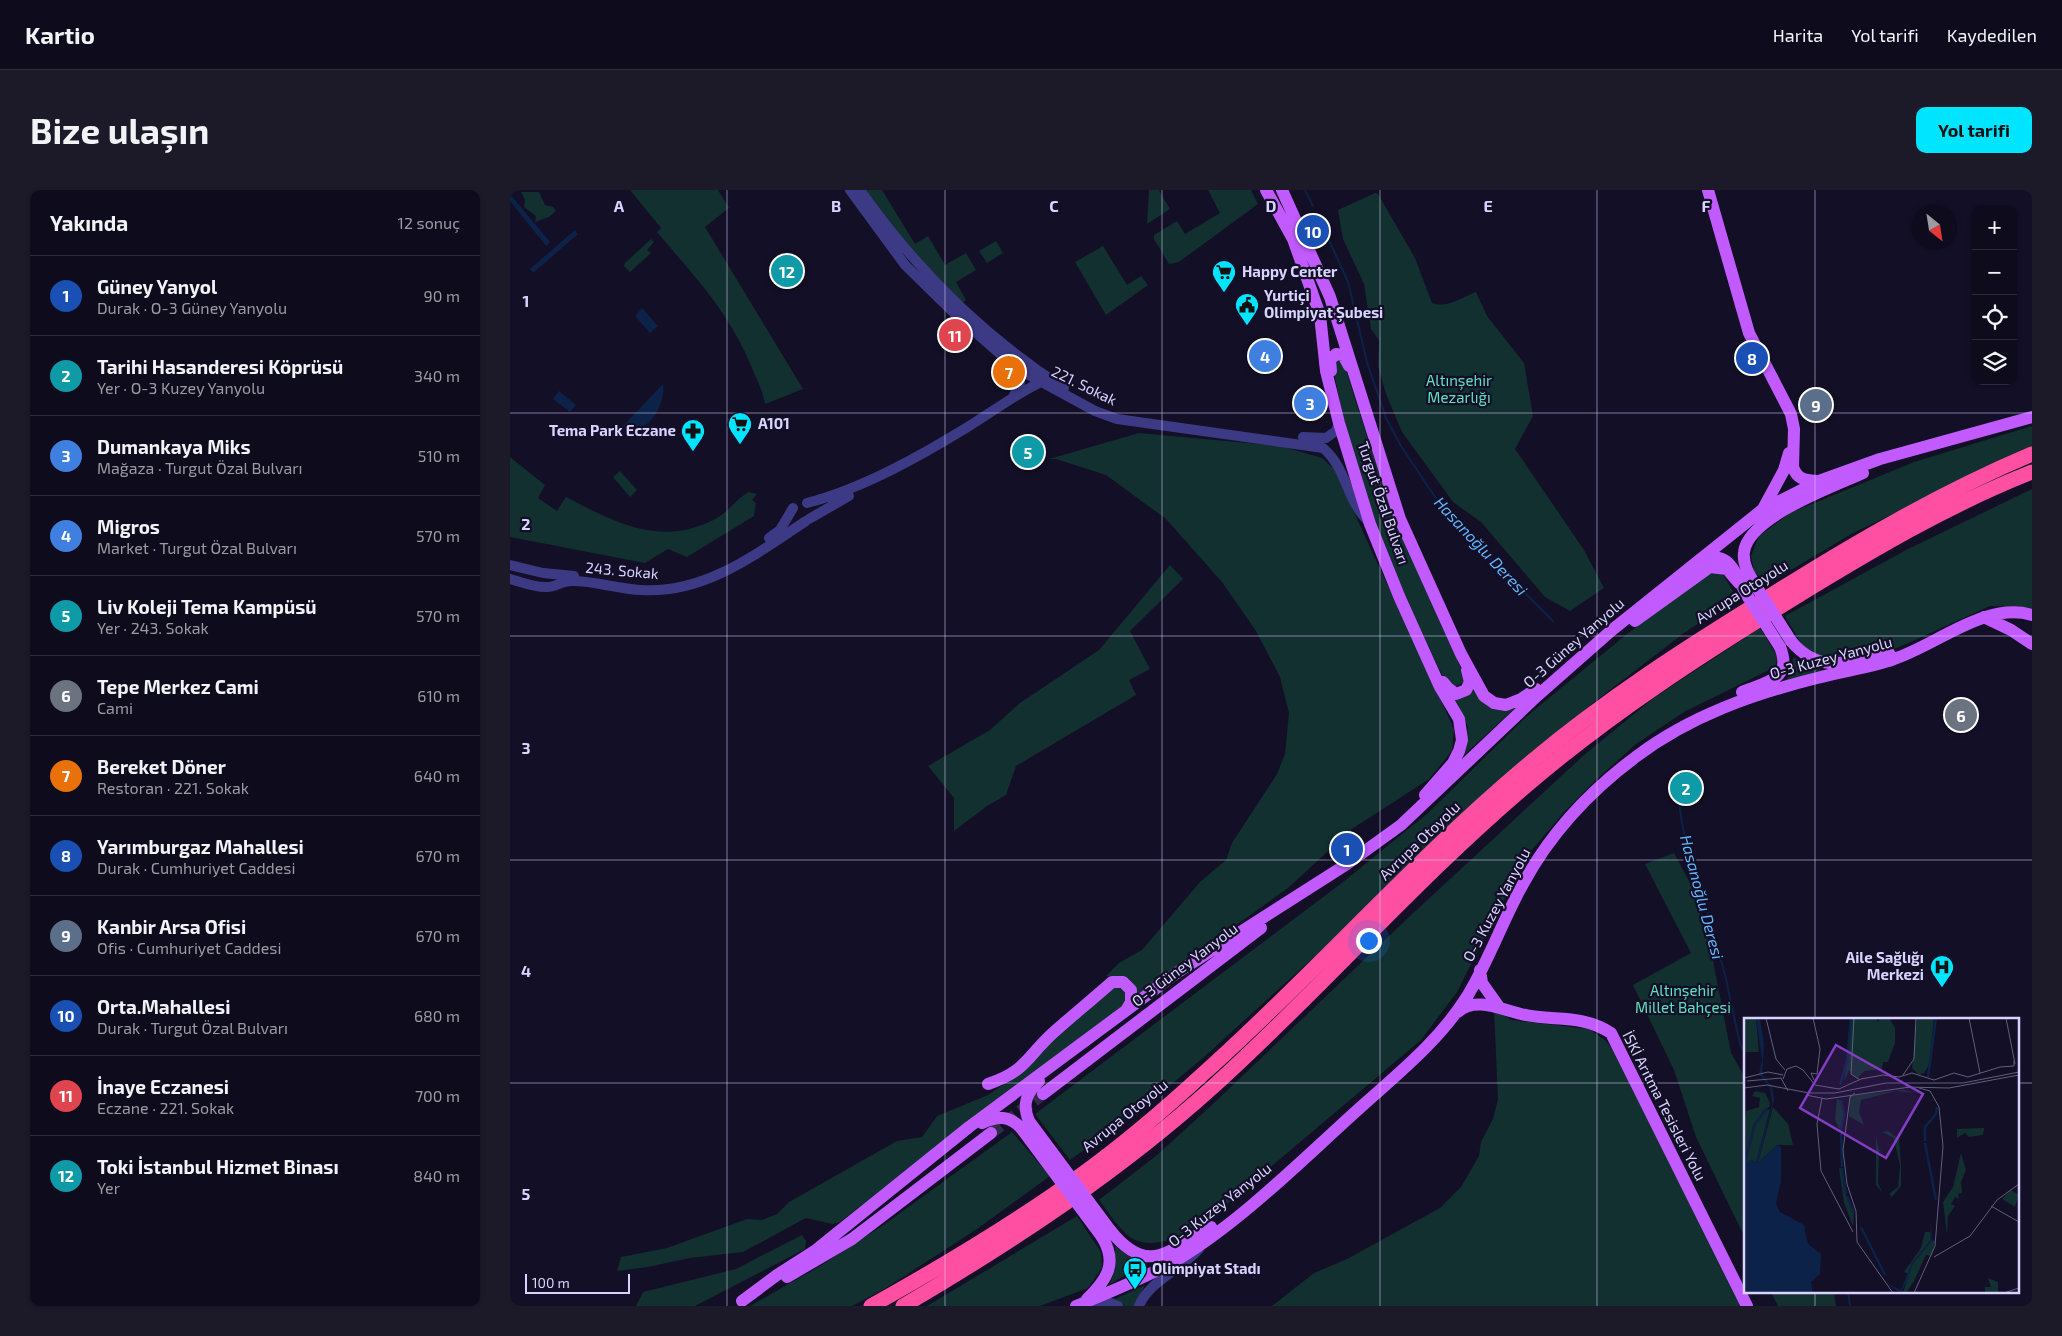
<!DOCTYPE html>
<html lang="tr">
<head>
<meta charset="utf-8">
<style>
  :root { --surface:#0e0b1c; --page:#1c1929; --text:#f1f3f6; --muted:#9b9ba3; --line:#2e2b3b; --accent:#00e5ff }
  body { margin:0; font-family:"Exo 2",sans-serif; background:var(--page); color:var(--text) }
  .controls { position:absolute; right:15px; top:15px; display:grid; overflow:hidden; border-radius:10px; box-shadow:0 1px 4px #0004 }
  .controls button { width:45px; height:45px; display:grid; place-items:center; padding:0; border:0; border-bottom:1px solid var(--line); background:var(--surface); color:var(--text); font:25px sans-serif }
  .compass { position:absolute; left:1402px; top:15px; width:45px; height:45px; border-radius:50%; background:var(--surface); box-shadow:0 1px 4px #0004; rotate:150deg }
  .scale { position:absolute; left:15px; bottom:12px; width:105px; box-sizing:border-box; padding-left:5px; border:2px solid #d9d4ff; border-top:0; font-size:14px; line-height:18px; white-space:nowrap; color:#d9d4ff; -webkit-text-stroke:4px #130f26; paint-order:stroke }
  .you { position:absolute; left:858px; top:750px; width:18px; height:18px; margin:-12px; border:4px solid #fff; border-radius:50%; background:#1a73e8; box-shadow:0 0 0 8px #1a73e833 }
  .badge { display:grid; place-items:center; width:32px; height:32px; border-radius:50%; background:var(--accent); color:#fff; font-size:16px; font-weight:700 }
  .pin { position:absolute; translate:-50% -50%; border:2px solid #fff; box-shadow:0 1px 5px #0006 }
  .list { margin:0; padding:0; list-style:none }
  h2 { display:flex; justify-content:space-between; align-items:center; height:65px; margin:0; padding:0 20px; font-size:21px }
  h2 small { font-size:16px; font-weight:400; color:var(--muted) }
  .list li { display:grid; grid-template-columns:32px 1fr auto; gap:15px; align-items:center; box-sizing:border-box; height:80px; padding:0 20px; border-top:1px solid var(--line) }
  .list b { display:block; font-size:19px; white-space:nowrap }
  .list p { margin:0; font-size:16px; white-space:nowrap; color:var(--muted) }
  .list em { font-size:16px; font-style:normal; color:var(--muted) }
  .icon { flex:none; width:28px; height:28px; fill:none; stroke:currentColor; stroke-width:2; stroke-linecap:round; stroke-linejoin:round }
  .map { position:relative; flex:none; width:1522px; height:1116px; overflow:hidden; border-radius:10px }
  header { display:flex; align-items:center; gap:30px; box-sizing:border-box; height:70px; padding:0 25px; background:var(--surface); border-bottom:1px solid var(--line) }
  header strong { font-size:24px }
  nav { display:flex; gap:28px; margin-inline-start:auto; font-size:18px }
  .intro { display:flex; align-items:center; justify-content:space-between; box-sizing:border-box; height:120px; padding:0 30px }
  h1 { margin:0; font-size:35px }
  .button { padding:12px 22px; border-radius:10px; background:var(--accent); color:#111; font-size:18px; font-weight:700 }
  main { display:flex; gap:30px; padding:0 30px }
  aside { flex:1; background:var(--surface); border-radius:10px; box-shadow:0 1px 4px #0004 }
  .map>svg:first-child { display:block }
  .green { fill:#12302f }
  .water { fill:#0c2248 }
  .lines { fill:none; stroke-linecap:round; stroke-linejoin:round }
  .stream { stroke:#0c2248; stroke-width:2 }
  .major-tunnel { stroke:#312d47; stroke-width:12; stroke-dasharray:12 6; stroke-linecap:butt }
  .minor { stroke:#3d3a85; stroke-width:10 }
  .major { stroke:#c25bff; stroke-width:12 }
  .highway { stroke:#ff4fa3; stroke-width:15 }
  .major-bridge { stroke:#c25bff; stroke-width:12 }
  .grid { fill:none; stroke:#d9d4ff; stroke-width:1; stroke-opacity:0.55 }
  .labels { text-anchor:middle; stroke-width:4.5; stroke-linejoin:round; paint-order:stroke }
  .poi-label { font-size:15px; font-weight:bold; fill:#d9d4ff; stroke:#130f26; text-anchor:start }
  .park-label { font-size:15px; fill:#5fe0c0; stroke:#130f26 }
  .street-label { font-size:15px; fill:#d9d4ff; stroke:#130f26 }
  .water-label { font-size:16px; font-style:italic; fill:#62b6ff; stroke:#130f26 }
  .inset-river { fill:none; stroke:#0c2248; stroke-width:2.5 }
  .inset-road { fill:none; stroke:#625e7d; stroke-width:1 }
  .view { fill:#843dc5; fill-opacity:0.15; stroke:#843dc5; stroke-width:2.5 }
  .inset-edge { fill:none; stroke:#d9d4ff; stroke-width:2.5 }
  .grid-label { font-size:16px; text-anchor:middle; font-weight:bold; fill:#d9d4ff; stroke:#130f26; stroke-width:4.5; stroke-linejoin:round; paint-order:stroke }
</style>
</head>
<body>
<header>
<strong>Kartio</strong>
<nav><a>Harita</a><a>Yol tarifi</a><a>Kaydedilen</a></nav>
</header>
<div class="intro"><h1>Bize ulaşın</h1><a class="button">Yol tarifi</a></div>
<main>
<aside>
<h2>Yakında<small>12 sonuç</small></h2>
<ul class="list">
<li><span class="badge" style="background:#1a4fb4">1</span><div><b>Güney Yanyol</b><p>Durak · O-3 Güney Yanyolu</p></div><em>90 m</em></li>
<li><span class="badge" style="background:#0f9aa8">2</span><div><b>Tarihi Hasanderesi Köprüsü</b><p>Yer · O-3 Kuzey Yanyolu</p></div><em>340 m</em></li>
<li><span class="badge" style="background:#3f7fe0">3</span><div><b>Dumankaya Miks</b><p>Mağaza · Turgut Özal Bulvarı</p></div><em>510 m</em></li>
<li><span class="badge" style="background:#3f7fe0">4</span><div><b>Migros</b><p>Market · Turgut Özal Bulvarı</p></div><em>570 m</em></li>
<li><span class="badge" style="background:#0f9aa8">5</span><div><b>Liv Koleji Tema Kampüsü</b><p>Yer · 243. Sokak</p></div><em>570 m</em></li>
<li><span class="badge" style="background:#6b7280">6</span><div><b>Tepe Merkez Cami</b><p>Cami</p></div><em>610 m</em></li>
<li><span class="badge" style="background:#e8710a">7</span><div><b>Bereket Döner</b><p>Restoran · 221. Sokak</p></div><em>640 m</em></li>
<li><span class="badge" style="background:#1a4fb4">8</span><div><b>Yarımburgaz Mahallesi</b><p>Durak · Cumhuriyet Caddesi</p></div><em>670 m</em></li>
<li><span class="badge" style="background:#5c6f8a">9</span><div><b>Kanbir Arsa Ofisi</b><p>Ofis · Cumhuriyet Caddesi</p></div><em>670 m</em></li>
<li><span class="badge" style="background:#1a4fb4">10</span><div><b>Orta.Mahallesi</b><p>Durak · Turgut Özal Bulvarı</p></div><em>680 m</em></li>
<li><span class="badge" style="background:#e0444e">11</span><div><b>İnaye Eczanesi</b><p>Eczane · 221. Sokak</p></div><em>700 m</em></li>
<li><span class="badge" style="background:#0f9aa8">12</span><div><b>Toki İstanbul Hizmet Binası</b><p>Yer</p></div><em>840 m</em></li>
</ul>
</aside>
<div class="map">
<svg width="1522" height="1116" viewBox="0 0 1522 1116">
  <rect width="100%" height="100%" fill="#130f26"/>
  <path class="green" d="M120 0H208L219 18 195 37 293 199 255 214C253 201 247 190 242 178 220 123 184 86 147 42L151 38Z
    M353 0H372L405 54 418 46 435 75 456 63 466 80 446 92 456 110 452 113 413 73Z
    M639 0H649L660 19 637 34Z
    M698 0H741L748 14 669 72 659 74 644 49V45L667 31 675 44 710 23Z
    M11 2H29L35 15 43 17 46 21 39 27 25 32 26 26 14 17 15 10Z
    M865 3 868 4 905 68 922 113C936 119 953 107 966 102L977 126 1014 173 1023 226 1005 259 1074 360 1094 398 1060 421 1035 407 971 332 943 312 892 242 876 204 868 176 869 150 861 139 854 94 833 49 828 20Z
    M141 49 144 52 137 60 141 63 120 82 114 76 115 73Z
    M486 51 493 63 477 73 469 61Z
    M593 56 617 95 631 86 638 95 596 125 565 72Z
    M827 167 835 176C866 283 906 384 954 484V492L945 497 935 491C905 428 875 364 853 298 840 256 830 215 822 172Z
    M1522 236V258L1343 343 1256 395 1244 381 1241 366 1249 346 1280 323 1404 272Z
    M629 243 771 256 812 268 824 279 944 539 942 561 919 589 842 639 778 698 627 806 617 789 596 786 609 773 632 760 690 692 716 670 722 653 767 584 775 564 779 523 770 487 746 441 712 392 656 329 596 285 546 269H539Z
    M0 267 35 295 28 308 47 321 56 307C106 333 152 358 207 328 219 321 227 308 239 302L247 304 242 310 246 313 244 326 177 367 158 359 135 373 0 347Z
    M110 281 127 300 120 307 103 287Z
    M1522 299V418L1480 416 1387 458 1340 467 1313 468 1292 455 1275 426 1398 359Z
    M660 375 673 389 620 441 640 479 619 490 626 505 506 576 496 605 477 616 444 641V608L418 576 480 540 510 513 589 460Z
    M1203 380 1214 386 1227 408 1174 443 1083 513 978 601 859 717 693 868 640 912 560 970 525 924 833 692 918 623 1017 526 1117 444Z
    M1250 438 1268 467 1265 477 1174 522 1126 554 1086 590 1055 621 1015 668 947 802 911 850 693 1034C671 1046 639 1064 616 1044 606 1034 597 1021 589 1010L647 965 703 914 900 726 1074 565 1145 507Z
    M1283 467 1312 480 1272 493 1281 485Z
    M962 495C974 517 979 523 1005 518L954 565 958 537 943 509Z
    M1164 663 1180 693 1200 755 1221 863 1236 889V1050L1186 947 1164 880 1123 795 1181 763 1135 674Z
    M601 796 616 800 617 811 599 829 481 915 330 1032 322 1034 296 1028 233 1062 180 1068 138 1077 107 1081 111 1067 157 1058 237 1029 252 1030 267 1024 279 1012 387 951 412 947 427 926 478 905 516 879 540 850Z
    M984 820 1002 830 1079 839 1096 851 1105 862 1232 1116H762L804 1083 837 1069 930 1018 951 997 969 966 971 952 983 929 988 909Z
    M502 942 540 986 467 1039 376 1098 342 1116H240L310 1076 375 1034Z
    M567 1026 591 1062 592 1078 578 1098 530 1116H417Z
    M292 1045 296 1051 295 1059 185 1116H126L133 1102 226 1079Z
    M605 1056 621 1068 641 1071 600 1094 605 1077Z
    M635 1095 625 1116H615L605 1109Z
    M1261 1102H1324L1326 1116H1268Z"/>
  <path class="water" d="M0 4 40 52 36 56 0 11Z
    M65 40 68 44 23 83 20 79Z
    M132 118 148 136 140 143 125 126Z
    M153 194C156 215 137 249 112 237Z
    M49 201 66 215 60 222 43 209Z"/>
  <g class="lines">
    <path class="stream" d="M795 0 803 16
      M808 26 838 92 857 172 876 228 891 256 925 307 965 353 1043 431
      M1170 604V621L1177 660 1189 689 1216 789 1230 854 1236 866
      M1338 1102 1340 1116"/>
    <path class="major-tunnel" d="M481 943 533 904"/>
    <path class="minor" d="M340 0 395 75 449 128 506 178 585 221 607 229 813 258C837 278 836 311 859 332
      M350 0C405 78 473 146 554 198
      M504 205 510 193 506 178
      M793 247 816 248 826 241 829 233
      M297 313C351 299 407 268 456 238 481 223 504 205 531 192
      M299 329 339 306
      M259 348 270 340 283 318
      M0 375 33 383 64 386
      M0 389C11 392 26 398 37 397 46 397 53 390 63 391 85 391 108 399 131 400 195 404 246 364 296 331
      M575 1114 601 1113 608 1116
      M629 1116C638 1092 672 1079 689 1059"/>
    <path class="major" d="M756 0 783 49 810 125 816 181 829 233 860 334 889 406 930 497 949 529 952 550 949 561 943 573 915 605
      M772 0 820 107 890 329 951 464 974 506 984 513 996 515 1011 509 1026 499
      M1198 0 1239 143 1281 224 1284 239 1283 277C1287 289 1294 290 1306 291
      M821 181 820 170 826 164 833 165 839 176
      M1254 317 1274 280 1279 263
      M1190 374C1219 354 1226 387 1238 407
      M1249 401C1242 389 1232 376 1234 362 1238 327 1324 296 1353 283
      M1474 427 1501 440 1522 454
      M1125 431 1200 377 1217 379 1229 393
      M1281 451C1310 486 1341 471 1379 463
      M933 492 938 498 946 504 956 500 960 492 957 480
      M1232 502C1257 492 1283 489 1270 457
      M970 780 972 793 989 817
      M948 822C965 806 992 820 1011 824 1043 832 1070 823 1101 843L1237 1116
      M478 894C517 881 517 866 544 842 563 825 583 809 602 792H613L621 800V812L617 819
      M533 904 751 738
      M519 931C512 915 516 903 529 891
      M472 933C487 926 499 925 511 938
      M600 1040C638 1088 659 1060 701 1037
      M277 1087 342 1049 481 943
      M577 1109C597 1090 608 1073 592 1047
      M232 1111 267 1085 306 1060 459 937 668 782 837 674 891 635 1027 506 1102 440 1252 320 1309 291 1370 269 1522 227
      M566 1116C600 1102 635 1088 667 1070 732 1031 795 967 852 916 890 882 931 849 958 805 979 770 993 730 1013 694 1040 644 1081 600 1127 566 1180 526 1243 504 1307 488 1332 481 1359 478 1384 469 1427 455 1476 411 1522 425"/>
    <path class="highway" d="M361 1116C433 1076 505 1033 571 985 614 954 655 919 694 883 806 783 906 668 1021 572 1096 509 1177 457 1260 406 1344 353 1430 303 1522 264
      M393 1116C504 1051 610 981 705 895 812 798 907 688 1017 595 1100 524 1191 465 1284 408 1361 361 1438 315 1522 282"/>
    <path class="major-bridge" d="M1249 401 1281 451
      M1238 407 1270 457
      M519 931 600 1040
      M511 938 592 1047"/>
  </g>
  <path class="grid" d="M217 0V1116M435 0V1116M652 0V1116M870 0V1116M1087 0V1116M1305 0V830M0 223H1522M0 446H1522M0 670H1522M0 893H1236M1508 893H1522M1305 1102V1116"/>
  <defs>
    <g id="supermarket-pin" transform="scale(1.25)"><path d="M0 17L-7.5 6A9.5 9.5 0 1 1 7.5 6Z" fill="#00e5ff" stroke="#130f26"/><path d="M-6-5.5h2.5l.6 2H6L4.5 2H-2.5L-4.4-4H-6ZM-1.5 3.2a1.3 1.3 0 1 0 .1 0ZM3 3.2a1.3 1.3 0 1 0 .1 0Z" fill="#111"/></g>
    <g id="civic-pin" transform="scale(1.25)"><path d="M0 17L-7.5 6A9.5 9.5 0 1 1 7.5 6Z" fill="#00e5ff" stroke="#130f26"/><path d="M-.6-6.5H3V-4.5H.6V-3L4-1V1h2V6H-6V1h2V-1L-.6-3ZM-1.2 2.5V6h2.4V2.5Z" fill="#111"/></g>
    <g id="pharmacy-pin" transform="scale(1.25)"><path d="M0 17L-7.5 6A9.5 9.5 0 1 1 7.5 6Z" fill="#00e5ff" stroke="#130f26"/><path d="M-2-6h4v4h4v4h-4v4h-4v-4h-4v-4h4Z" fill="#111"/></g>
    <g id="hospital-pin" transform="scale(1.25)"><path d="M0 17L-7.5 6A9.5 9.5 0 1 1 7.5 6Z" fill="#00e5ff" stroke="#130f26"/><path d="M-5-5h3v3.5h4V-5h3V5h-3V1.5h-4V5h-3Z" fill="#111"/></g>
    <g id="bus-pin" transform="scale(1.25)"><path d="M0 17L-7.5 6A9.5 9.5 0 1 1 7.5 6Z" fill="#00e5ff" stroke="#130f26"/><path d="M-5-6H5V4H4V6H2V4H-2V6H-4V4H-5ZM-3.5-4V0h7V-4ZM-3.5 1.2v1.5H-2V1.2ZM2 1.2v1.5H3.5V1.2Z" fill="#111"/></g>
  </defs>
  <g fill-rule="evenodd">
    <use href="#supermarket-pin" x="714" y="82"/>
    <use href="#civic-pin" x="737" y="115"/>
    <use href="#supermarket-pin" x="230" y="234"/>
    <use href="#pharmacy-pin" x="183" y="241"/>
    <use href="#hospital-pin" x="1432" y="777"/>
    <use href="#bus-pin" x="625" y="1079"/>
  </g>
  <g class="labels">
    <g class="poi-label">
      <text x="732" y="87">Happy Center</text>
      <text x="754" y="111">Yurtiçi<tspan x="754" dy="17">Olimpiyat Şubesi</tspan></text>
      <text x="248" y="239">A101</text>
      <text x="166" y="246" text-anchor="end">Tema Park Eczane</text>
      <text x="1414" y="773" text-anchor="end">Aile Sağlığı<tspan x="1414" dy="17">Merkezi</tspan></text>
      <text x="642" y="1084">Olimpiyat Stadı</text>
    </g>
    <g class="park-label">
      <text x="949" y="196">Altınşehir<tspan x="949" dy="17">Mezarlığı</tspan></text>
      <text x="1173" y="806">Altınşehir<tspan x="1173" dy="17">Millet Bahçesi</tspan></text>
    </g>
    <g class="street-label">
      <text transform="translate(574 196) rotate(26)" y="5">221. Sokak</text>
      <text transform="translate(873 313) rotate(71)" y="5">Turgut Özal Bulvarı</text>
      <text transform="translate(112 381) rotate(5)" y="5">243. Sokak</text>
      <text transform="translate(1232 402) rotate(-32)" y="5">Avrupa Otoyolu</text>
      <text transform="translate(1064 453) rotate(-41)" y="5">O-3 Güney Yanyolu</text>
      <text transform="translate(1321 468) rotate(-15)" y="5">O-3 Kuzey Yanyolu</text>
      <text transform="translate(910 651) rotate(-44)" y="5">Avrupa Otoyolu</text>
      <text transform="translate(987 715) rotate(-62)" y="5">O-3 Kuzey Yanyolu</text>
      <text transform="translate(675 775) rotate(-37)" y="5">O-3 Güney Yanyolu</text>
      <text transform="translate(1154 916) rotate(63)" y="5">İSKİ Arıtma Tesisleri Yolu</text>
      <text transform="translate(615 926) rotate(-39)" y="5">Avrupa Otoyolu</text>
      <text transform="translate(710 1015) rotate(-38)" y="5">O-3 Kuzey Yanyolu</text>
    </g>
    <g class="water-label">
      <text transform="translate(971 356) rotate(47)" y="6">Hasanoğlu Deresi</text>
      <text transform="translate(1192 707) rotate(75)" y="6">Hasanoğlu Deresi</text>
    </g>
  </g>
  <g transform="translate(1234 828)">
    <rect width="275" height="275" fill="#130f26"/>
    <path d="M0 0H12L15 34H0ZM108 0H132L134 4 136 0 146 1 151 10V25L144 44H139L138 51 120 53 113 61 105 52 100 64ZM173 0H190L185 47 180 55 175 57 168 50ZM159 72 172 75 152 73 117 82 115 94 120 107 105 98 106 78ZM11 73 21 75 26 85 25 89 19 93 9 108 2 138 12 106 18 95 26 91 12 144 7 142 2 149 1 101 2 93 15 89 16 80 8 78ZM93 81 97 83 100 97 96 112 91 102ZM29 89 44 106 49 127H33L14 145ZM240 110 239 117 225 119 221 115 213 120V111ZM144 113 155 121 157 147V168L148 179 145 176 154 169 156 148 150 120 138 114ZM132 119 135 132H138L135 133 134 165 139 176 132 167ZM217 135 222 152 217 164 218 175 214 176 215 181 211 179 207 186 211 188 204 198 203 216 199 184 209 169ZM95 150H97L102 177 110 196 109 208 100 185ZM267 172 275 177 271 189 258 181ZM187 202 186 223 167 246 165 256 160 254 177 230 181 214H186ZM188 222 191 223 188 238 182 237 170 263 162 275H159L168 247ZM244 260 254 264V275H241V269H247Z" fill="#12302f"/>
    <path d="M12 0H16L20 26 18 57 28 68 30 81 14 145 33 127 37 129V164L32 185 36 194 60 207 64 226 77 236 76 256 67 264 69 275H0V147L7 142 12 144 28 86 26 69 15 56 18 41ZM187 202 188 221 191 223H188L168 247 165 259 157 275 146 268 141 260 146 267 157 272 167 246 186 223Z" fill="#0c2248"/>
    <path class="inset-river" d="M184 59 192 0M96 67 103 43 107 1M97 112 100 97 97 82M97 113 98 149M181 123V109L192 96 193 89M181 125 192 182M0 147 11 106 23 91M98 150 102 176M103 178 110 195M117 209 141 257"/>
    <path class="inset-road" d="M22 0 32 41 41 52M69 0 76 31 73 56 67 55 70 62M110 0 107 56 116 62M225 0 236 55M262 0 271 46M159 57 170 41 172 0M0 60 24 54 39 57M39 61 43 51 52 48 59 52 71 67 95 71 117 61 139 57 155 59 168 55 190 62 210 55 224 59 256 49 270 48V43M3 63 37 60 44 73M162 69 205 70 275 57M0 70 23 67 65 75H91L142 65H219L275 54M111 75 106 79 99 132 103 166 112 193 113 224 149 275M62 77 82 81 166 69M78 80 73 106 77 153 109 214M247 188 275 204M190 239 226 218 253 182 275 166M170 275 191 228 199 128 195 89 186 73 175 70M260 275 275 270"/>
    <path class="view" d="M92 27 179 76 142 140 56 90Z"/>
    <rect width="275" height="275" class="inset-edge"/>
  </g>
  <g class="grid-label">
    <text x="109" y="22">A</text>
    <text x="326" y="22">B</text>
    <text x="544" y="22">C</text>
    <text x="761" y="22">D</text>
    <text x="978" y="22">E</text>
    <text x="1196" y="22">F</text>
    <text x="16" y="117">1</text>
    <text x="16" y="340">2</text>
    <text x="16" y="564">3</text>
    <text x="16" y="787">4</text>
    <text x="16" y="1010">5</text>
  </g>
</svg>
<div class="controls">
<button>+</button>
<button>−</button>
<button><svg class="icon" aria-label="locate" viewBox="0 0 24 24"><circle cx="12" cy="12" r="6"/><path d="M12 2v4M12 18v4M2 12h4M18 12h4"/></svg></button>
<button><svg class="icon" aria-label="layers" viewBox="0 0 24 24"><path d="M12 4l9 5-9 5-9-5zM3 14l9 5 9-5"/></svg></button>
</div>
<svg class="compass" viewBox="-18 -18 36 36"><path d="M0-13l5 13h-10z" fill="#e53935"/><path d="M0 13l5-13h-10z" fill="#9b9ba3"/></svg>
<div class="scale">100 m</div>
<div class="you"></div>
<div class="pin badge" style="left:837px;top:659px;background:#1a4fb4">1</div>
<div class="pin badge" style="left:1176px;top:598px;background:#0f9aa8">2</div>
<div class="pin badge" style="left:800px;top:213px;background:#3f7fe0">3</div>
<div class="pin badge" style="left:755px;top:166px;background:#3f7fe0">4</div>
<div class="pin badge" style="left:518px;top:262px;background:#0f9aa8">5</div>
<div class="pin badge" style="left:1451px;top:525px;background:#6b7280">6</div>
<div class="pin badge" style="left:499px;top:182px;background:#e8710a">7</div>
<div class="pin badge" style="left:1242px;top:168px;background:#1a4fb4">8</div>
<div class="pin badge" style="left:1306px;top:215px;background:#5c6f8a">9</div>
<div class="pin badge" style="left:803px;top:41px;background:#1a4fb4">10</div>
<div class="pin badge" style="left:445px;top:145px;background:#e0444e">11</div>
<div class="pin badge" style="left:277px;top:81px;background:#0f9aa8">12</div>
</div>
</main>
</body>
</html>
